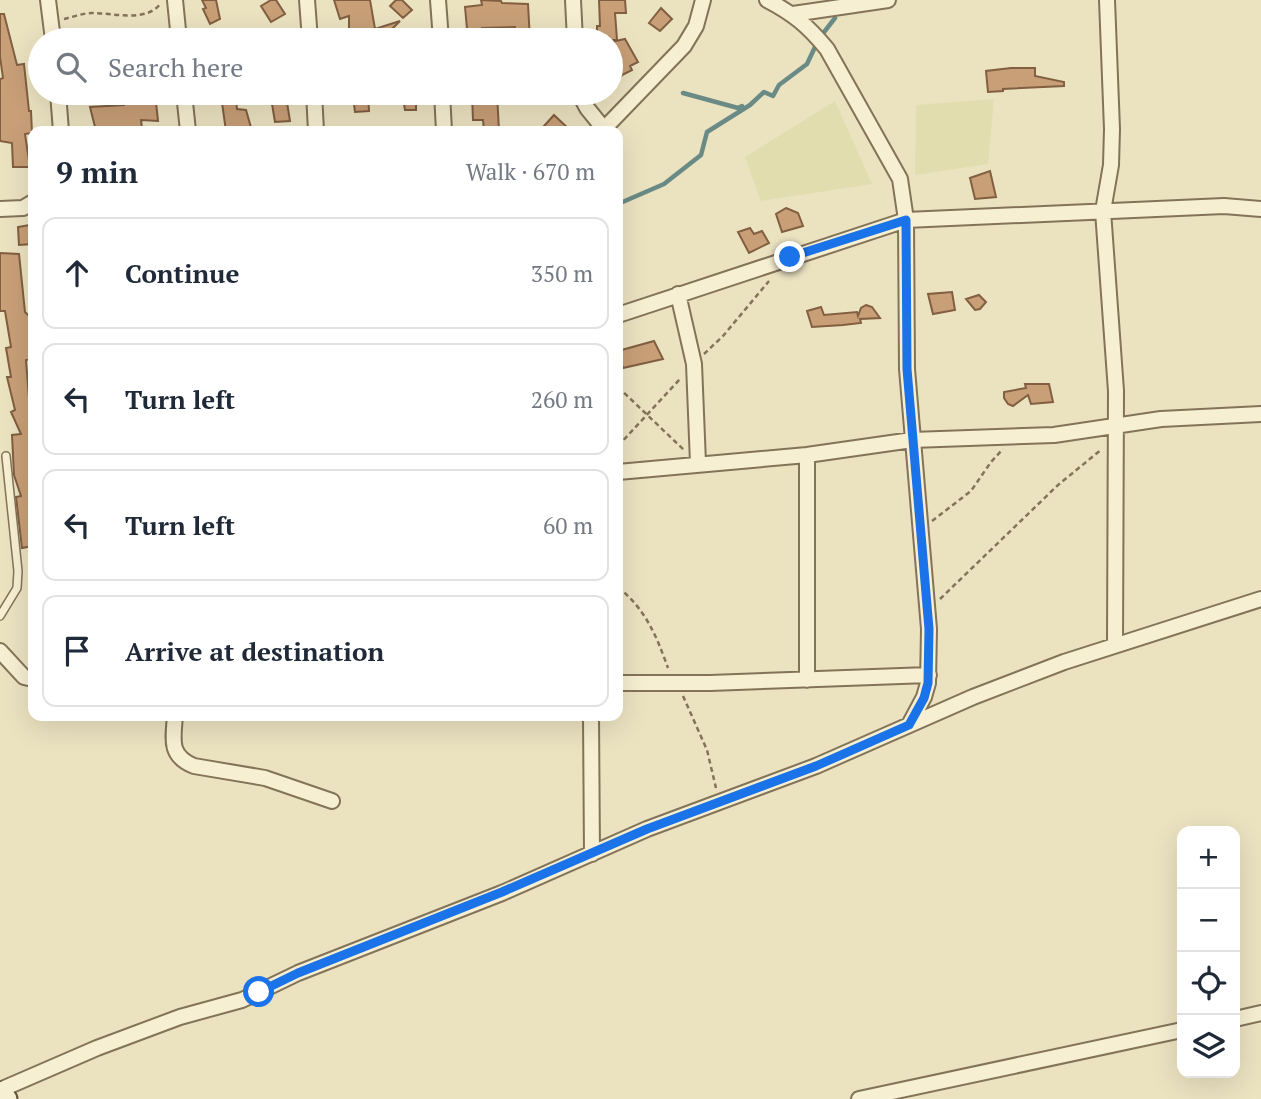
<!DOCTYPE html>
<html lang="en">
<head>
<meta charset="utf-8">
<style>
  :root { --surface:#fff; --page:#f6f6f7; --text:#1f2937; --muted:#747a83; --line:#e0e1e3 }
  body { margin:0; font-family:"PT Serif",serif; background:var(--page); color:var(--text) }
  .controls { position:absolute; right:21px; bottom:21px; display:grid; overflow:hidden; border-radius:14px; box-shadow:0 7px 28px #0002 }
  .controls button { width:63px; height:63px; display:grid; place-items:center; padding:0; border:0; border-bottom:2px solid var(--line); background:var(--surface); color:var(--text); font:35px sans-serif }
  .stop { position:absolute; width:21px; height:21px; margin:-16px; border:5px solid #1a73e8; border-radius:50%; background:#fff }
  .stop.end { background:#1a73e8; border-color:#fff; box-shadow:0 2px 7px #0008 }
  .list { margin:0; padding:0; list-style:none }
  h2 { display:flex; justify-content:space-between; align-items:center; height:91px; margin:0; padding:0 28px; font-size:30px }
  h2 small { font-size:23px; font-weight:400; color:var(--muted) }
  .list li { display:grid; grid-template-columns:46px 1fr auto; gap:21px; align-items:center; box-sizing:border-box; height:112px; margin:0 14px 14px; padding:0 14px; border:2px solid var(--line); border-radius:14px }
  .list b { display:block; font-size:26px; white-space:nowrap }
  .list em { font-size:23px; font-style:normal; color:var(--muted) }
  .icon { flex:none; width:38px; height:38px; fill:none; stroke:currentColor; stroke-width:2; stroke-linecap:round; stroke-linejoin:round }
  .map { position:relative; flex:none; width:1261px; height:1099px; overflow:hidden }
  .search { position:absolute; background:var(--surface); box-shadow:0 7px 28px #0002; left:28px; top:28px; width:595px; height:77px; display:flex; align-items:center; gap:18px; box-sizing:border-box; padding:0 24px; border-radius:38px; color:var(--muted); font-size:26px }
  .panel { position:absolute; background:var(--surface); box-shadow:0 7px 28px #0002; left:28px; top:126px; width:595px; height:595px; border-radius:14px }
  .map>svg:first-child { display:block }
  .farmland { fill:#e1ddae }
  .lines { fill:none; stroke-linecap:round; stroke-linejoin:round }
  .stream { stroke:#6a8b85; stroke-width:4.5 }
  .building { fill:#c89f77; stroke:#815f40; stroke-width:2 }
  .lane-casing { stroke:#837359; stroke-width:10 }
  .street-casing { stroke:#837359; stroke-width:18 }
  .secondary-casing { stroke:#65543c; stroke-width:23 }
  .path { stroke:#837359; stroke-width:2.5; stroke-dasharray:5 3.5; stroke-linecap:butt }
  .lane { stroke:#f7efd2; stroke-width:7 }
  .street { stroke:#f7efd2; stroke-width:14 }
  .secondary { stroke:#f7efd2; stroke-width:19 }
  .route { stroke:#1a73e8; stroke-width:9 }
</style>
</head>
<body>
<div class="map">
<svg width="1261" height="1099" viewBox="0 0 1261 1099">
  <rect width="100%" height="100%" fill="#ebe2c0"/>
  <path class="farmland" d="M994 99 988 164 915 175 916 105Z
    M835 101 872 184 761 201 745 157Z"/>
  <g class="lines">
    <path class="stream" d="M821 36 835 18
      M683 93 738 108 742 106
      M618 204 664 184 701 155 707 132 750 105 764 92 773 96 779 85 807 64 815 47"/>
  </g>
  <path class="building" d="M202 0H216L220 19 210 24 203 9 206 8Z
    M271 0H276L285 14 271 22 261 6Z
    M334 0H370L375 29 400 21 381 40H349V16L340 19Z
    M396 0H402L412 10 403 18 390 6Z
    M481 0 501 1 502 3 528 4 530 40H516L515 27 482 28 483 40H468L465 7 482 5Z
    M599 0H625L626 13H615L617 40H597V26H600Z
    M661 8 672 19 660 31 649 23Z
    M0 14H4L17 65 24 64 29 111H31L32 133 25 134 30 167H13L12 143 0 141V79L3 78 0 57Z
    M625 39 638 62 630 66 632 70 622 75 611 87V42Z
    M1011 68H1035V76L1064 82V86L1003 89V91L988 92 986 71Z
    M124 93H155L158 121 141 120 142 128H113L114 131H96L90 107 124 105Z
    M402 93H416V110H405Z
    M497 93 499 131H484L483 120H473L472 96Z
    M368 94 369 111 355 112 353 96Z
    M286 96 290 121 275 122 271 98Z
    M236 99 237 109 246 110 252 131H226L222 103Z
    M554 115 571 131H549L544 126Z
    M990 171 996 197 975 199 970 178Z
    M786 208 798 213 803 226 782 232 776 214Z
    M30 225 33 244 19 245 18 227Z
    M750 228 754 234 762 231 769 243 749 253 738 232Z
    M0 253 19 254 25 312 28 315 33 314V359L26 360 29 398 33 409V422L29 424 33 461V546L22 548 16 497 21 496 14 475 12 435 21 434 11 412 15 410 7 377H11L6 348 11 347 5 311H0Z
    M952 292 955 310 933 314 928 294Z
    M979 295 986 302 980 309 975 310 966 299Z
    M866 305 872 307 880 318 860 319 861 323 843 325 812 327 807 311 821 307 824 315 857 312 858 316 861 308Z
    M654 341 663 359 623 368 618 351Z
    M1025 384H1049L1053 402 1031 404 1028 395 1013 406 1008 404 1004 398V392L1026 388Z"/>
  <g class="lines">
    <g class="lane-casing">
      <path id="lane" d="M0 616 17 588 18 571 6 456"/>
    </g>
    <g class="street-casing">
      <path id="street" d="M48 0 53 40
        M175 0 179 40
        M307 0 310 40
        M438 0 441 40
        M573 0 575 40
        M767 0C794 14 808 26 827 49L900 179 906 220 907 369 929 629 928 683 924 697 909 725
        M1107 0 1112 129 1111 165 1103 211 1116 391 1115 645
        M793 14 888 0
        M58 93 61 131
        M184 93 188 131
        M314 93 316 131
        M442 93 444 131
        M579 93 587 108 604 129
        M602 131 684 46 696 26 703 0
        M0 209 23 208 33 202
        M678 294 694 364 698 463
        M618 315 906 220 1224 206 1261 209
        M807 455V680
        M618 472 807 455 912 440 1054 435 1161 419 1261 414
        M0 651 24 677 33 679
        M618 683H710L929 675
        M175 716C173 740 169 756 194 766L265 778 332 801
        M591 716 592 854
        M1235 1019 1261 1013
        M0 1090 97 1048 180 1017 242 1000 298 973 502 893 647 829 816 766 973 697 1064 662 1261 599
        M859 1099 1182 1030"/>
    </g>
    <g class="secondary-casing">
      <path id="secondary" d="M0 1092 7 1099"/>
    </g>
    <path class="path" d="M64 19C73 17 83 13 92 13 113 13 147 23 161 3
      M704 354 723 336 769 281
      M618 387 684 450
      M618 446 680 379
      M932 521 971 491 991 462 1003 449
      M618 587C646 610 656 635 668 668
      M940 599 1058 485 1102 449
      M683 696 707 750 716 788"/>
    <use href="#lane" class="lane"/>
    <use href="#street" class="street"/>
    <use href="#secondary" class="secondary"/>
  </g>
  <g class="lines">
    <path class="route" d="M259 992 298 973 502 892 647 829 816 766 909 725 924 698 928 683 929 629 907 369 906 220 790 257"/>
  </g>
</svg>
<div class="controls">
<button>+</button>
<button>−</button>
<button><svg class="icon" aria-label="locate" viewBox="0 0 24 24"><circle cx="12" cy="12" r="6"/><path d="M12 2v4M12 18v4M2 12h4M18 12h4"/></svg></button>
<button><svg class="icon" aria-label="layers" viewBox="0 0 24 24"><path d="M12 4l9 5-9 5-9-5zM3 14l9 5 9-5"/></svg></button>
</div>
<div class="stop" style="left:259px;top:992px"></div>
<div class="stop end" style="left:790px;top:257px"></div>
<div class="search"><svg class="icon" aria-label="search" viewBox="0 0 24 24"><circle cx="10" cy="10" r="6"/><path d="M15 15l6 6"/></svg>Search here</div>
<section class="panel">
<h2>9 min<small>Walk · 670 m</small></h2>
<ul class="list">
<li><svg class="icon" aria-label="ahead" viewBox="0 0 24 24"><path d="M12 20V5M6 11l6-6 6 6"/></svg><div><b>Continue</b></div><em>350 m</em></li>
<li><svg class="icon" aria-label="left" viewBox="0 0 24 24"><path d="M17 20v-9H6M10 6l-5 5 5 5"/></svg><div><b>Turn left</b></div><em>260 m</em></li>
<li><svg class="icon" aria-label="left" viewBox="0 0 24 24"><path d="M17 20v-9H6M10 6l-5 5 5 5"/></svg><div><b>Turn left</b></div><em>60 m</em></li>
<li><svg class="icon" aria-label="arrive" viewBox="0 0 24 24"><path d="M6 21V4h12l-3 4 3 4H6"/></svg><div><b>Arrive at destination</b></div></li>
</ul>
</section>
</div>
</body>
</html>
